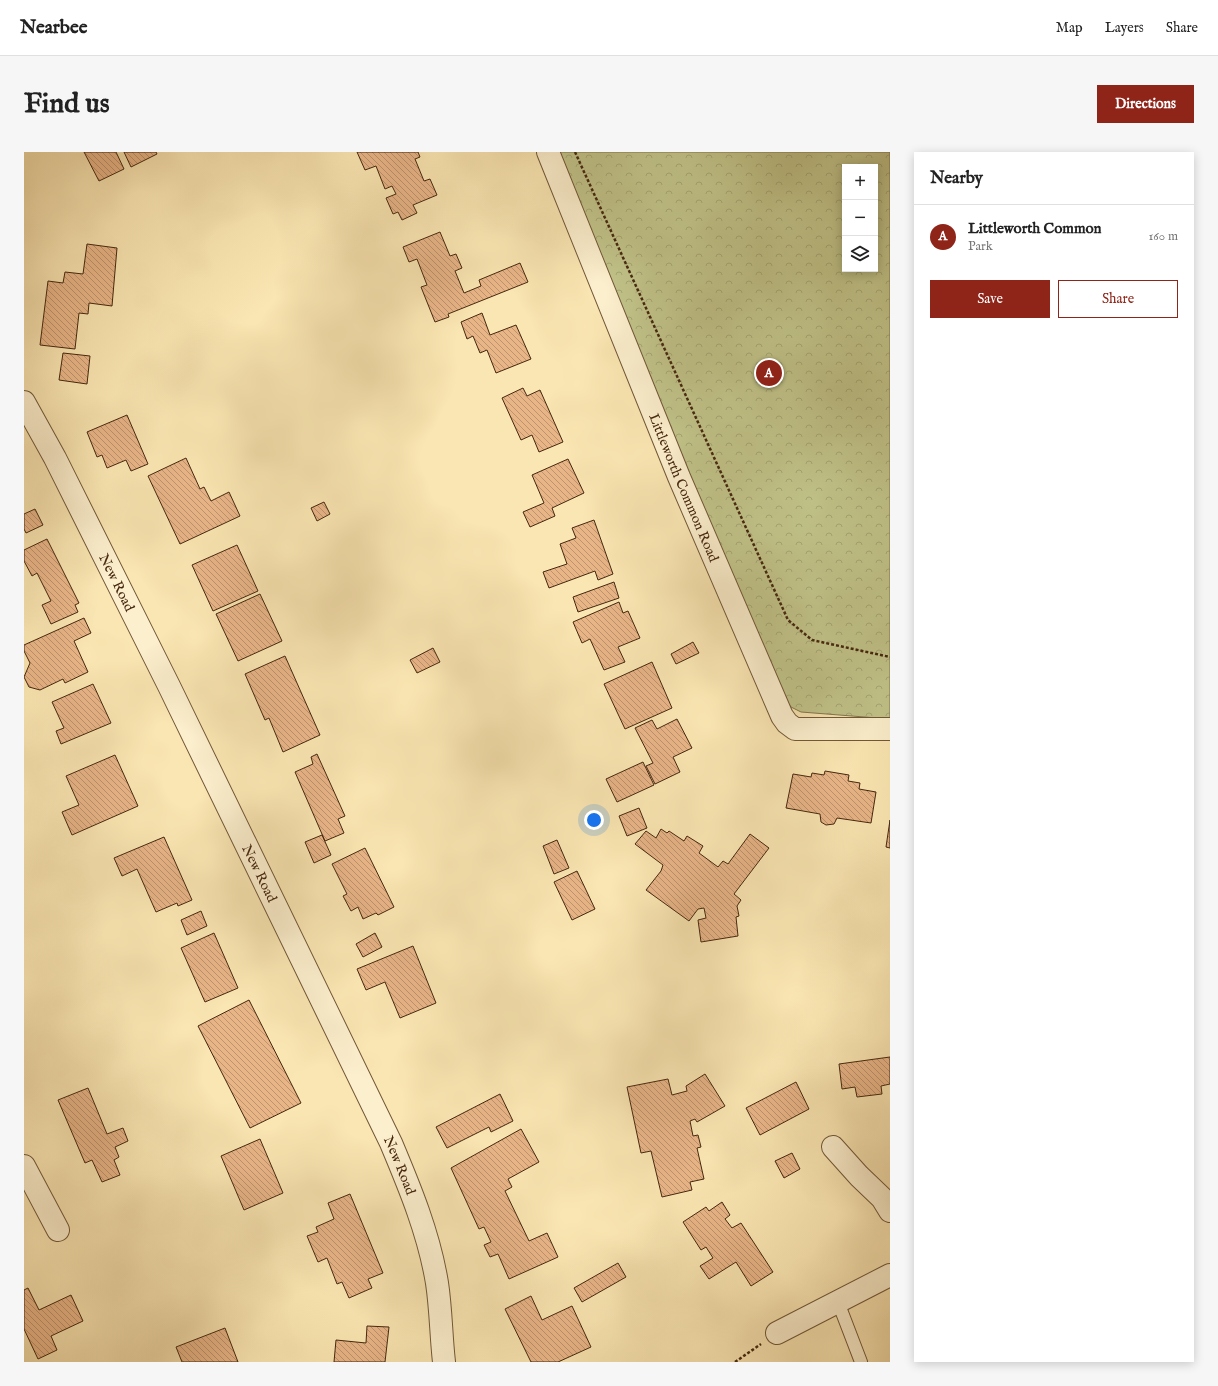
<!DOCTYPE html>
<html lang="en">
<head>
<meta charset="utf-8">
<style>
  :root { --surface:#fff; --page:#f6f6f6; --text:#222; --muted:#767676; --line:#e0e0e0; --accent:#8f2418 }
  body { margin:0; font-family:"IM FELL English",serif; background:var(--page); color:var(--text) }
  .controls { position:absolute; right:12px; top:12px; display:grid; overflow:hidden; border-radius:0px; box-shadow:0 2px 10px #0003 }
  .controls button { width:36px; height:36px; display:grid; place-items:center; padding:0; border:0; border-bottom:1px solid var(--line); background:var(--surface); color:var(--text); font:20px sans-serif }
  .you { position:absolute; left:570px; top:668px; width:14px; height:14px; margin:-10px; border:3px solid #fff; border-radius:50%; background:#1a73e8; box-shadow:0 0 0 6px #1a73e833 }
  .badge { display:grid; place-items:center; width:26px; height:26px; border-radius:50%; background:var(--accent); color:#fff; font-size:13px; font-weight:700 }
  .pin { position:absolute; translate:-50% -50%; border:2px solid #fff; box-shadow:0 1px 4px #0006 }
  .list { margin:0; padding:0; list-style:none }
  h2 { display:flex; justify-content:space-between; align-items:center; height:52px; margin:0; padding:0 16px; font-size:17px }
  h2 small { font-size:13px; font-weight:400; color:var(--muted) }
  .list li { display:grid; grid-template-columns:26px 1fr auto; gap:12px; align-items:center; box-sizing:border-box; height:64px; padding:0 16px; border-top:1px solid var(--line) }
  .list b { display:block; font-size:15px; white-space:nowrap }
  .list p { margin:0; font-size:13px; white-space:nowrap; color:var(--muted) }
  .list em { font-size:13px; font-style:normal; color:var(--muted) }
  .actions { display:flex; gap:8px; padding:12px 16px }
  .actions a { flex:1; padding:9px 0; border:1px solid var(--accent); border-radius:0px; text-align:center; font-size:14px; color:var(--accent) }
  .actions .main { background:var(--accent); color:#fff }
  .icon { flex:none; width:22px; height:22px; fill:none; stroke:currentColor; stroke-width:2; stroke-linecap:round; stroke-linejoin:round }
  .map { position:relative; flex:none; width:866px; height:1210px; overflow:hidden; border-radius:0px }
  header { display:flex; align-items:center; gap:24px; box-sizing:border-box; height:56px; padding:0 20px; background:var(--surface); border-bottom:1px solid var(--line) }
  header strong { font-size:19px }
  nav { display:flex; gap:22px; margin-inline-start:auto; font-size:14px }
  .intro { display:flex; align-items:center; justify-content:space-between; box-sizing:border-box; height:96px; padding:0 24px }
  h1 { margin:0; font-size:28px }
  .button { padding:10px 18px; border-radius:0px; background:var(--accent); color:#fff; font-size:14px; font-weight:700 }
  main { display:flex; gap:24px; padding:0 24px }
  aside { flex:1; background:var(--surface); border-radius:0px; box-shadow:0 2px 10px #0003 }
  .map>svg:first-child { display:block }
  .forest { fill:url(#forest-crowns); stroke:#83764c; fill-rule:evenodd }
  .building { fill:url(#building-back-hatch); stroke:#45270f }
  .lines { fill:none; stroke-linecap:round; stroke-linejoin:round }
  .service-casing { stroke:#725738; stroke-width:14 }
  .minor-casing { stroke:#725738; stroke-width:24 }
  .path { stroke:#45270f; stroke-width:2.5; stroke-dasharray:3 2; stroke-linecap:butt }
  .service { stroke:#fcefcd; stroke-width:12 }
  .minor { stroke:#fcefcd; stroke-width:22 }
  .labels { text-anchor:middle; stroke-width:4; stroke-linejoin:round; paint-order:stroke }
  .street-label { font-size:14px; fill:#45270f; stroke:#fcefcd }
</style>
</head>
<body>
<header>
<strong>Nearbee</strong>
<nav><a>Map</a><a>Layers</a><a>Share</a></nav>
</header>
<div class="intro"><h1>Find us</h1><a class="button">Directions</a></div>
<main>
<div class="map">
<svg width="866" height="1210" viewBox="0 0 866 1210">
  <defs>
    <pattern id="forest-crowns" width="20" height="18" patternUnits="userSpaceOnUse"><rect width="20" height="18" fill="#c1c48a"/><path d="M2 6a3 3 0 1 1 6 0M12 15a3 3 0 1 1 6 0" fill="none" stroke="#a7a876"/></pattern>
    <pattern id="building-back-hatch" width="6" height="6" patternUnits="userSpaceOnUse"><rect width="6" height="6" fill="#e8b587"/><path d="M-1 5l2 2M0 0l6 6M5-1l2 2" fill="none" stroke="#be936d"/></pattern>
  </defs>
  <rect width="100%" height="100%" fill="#fae6b2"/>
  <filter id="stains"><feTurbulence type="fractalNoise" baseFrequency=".005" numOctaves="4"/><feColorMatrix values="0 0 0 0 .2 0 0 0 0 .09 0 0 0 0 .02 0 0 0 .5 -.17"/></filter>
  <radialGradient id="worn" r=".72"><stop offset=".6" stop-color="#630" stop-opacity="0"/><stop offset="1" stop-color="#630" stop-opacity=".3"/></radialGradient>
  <path class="forest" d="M536 0H866V567L777 560 767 555 758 543 665 326ZM821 15H851V117H821Z"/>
  <path class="building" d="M60 0H92L100 17 75 29Z
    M100 0H132L133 2 107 15Z
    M333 0H394L396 5 391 7 400 29 406 27 413 43 389 53 393 61 378 68 374 60 369 62 362 46 372 42 368 34 361 37 352 14 341 18Z
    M416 80 426 104 432 102 438 116 431 119 440 141 457 134 455 128 496 111 504 130 424 162 425 165 411 170 397 135 403 133 393 107 385 110 379 95Z
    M63 92 93 96 88 154 65 151 64 162 55 161 51 197 16 193 24 129 39 131 41 120 59 122Z
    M458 161 466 183 492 173 507 207 472 221 463 198 456 201 449 184 443 187 437 170Z
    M39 201 66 204 63 232 35 228Z
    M499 236 503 244 516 238 539 290 515 300 508 283 497 288 478 246Z
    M103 263 124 312 107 319 102 308 83 316 78 303 73 305 63 280Z
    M162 306 176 337 180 335 187 349 205 340 216 364 156 392 124 324Z
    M544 307 560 341 528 356 531 364 506 375 499 360 520 351 508 323Z
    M300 350 306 362 293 369 287 356Z
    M11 357 19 373 2 381 0 377V362Z
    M570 368 589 422 574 428 571 419 525 436 519 420 543 412 536 392 552 386 548 376Z
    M23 387 55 451 51 453 54 460 27 472 18 453 27 449 13 421 8 424 0 409V398Z
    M213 393 234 439 189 459 168 413Z
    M590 430 595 446 554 460 549 445Z
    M236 442 258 489 214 509 192 462Z
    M595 450 599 461 604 459 616 486 594 495 601 510 580 518 566 487 558 491 549 470Z
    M60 466 67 481 50 489 64 520 41 531 39 527 16 538 5 535 0 525 6 511 0 499V493Z
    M669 490 675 501 652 512 647 502Z
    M409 496 416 510 393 521 386 508Z
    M261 504 296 583 259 600 245 566 241 568 221 522Z
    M628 510 648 556 601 577 580 532Z
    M69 532 87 571 37 592 32 579 40 576 28 550Z
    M653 567 668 596 649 605 656 620 631 632 622 614 629 611 611 576 628 568 633 577Z
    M293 602 321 664 314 667 320 681 301 689 271 620 289 612 287 605Z
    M91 603 114 654 48 683 38 660 55 653 42 624Z
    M619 610 630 633 593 650 582 627Z
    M801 619 825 623 824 629 836 631 835 637 852 640 847 671 813 666 810 672 802 673 797 670 796 662 762 656 769 622 787 625 788 621 800 623Z
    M615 656 623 676 603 684 595 664Z
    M866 668V696L862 695Z
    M637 677 643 681 645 679 660 689 663 684 679 694 675 701 694 715 699 709 704 712 726 682 745 696 710 742 717 748 713 754 715 764 712 765 714 784 677 790 674 768 682 766 680 756 674 757 665 769 622 738 637 719 639 713 611 692 622 679 632 686Z
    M298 683 307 703 290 711 281 690Z
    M140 685 168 748 154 754 153 751 132 760 113 717 98 724 90 706Z
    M533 688 545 716 530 722 519 694Z
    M341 696 370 755 354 763 352 761 339 767 334 755 327 759 319 744 323 742 308 712Z
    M553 719 571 757 548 768 530 730Z
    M177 759 183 774 163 783 157 768Z
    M190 781 214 836 181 850 157 796Z
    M351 781 358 795 339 805 332 792Z
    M389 794 412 851 376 866 361 830 342 838 333 817Z
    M225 848 277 951 226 976 174 874Z
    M866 905V932L857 934 858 942 833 945 831 935 818 937 815 912Z
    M681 922 701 954 673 970 671 967 666 969 669 984 674 983 677 995 673 996 680 1027 666 1030 668 1038 638 1045 627 999 617 1001 603 935 644 927 648 943 663 939 662 934Z
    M772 930 785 957 736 983 722 956Z
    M64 936 83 982 99 976 104 989 91 995 95 1005 90 1008 96 1023 78 1030 68 1008 61 1011 34 948Z
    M476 942 489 969 467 980 465 975 423 996 412 975Z
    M497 977 515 1010 484 1027 488 1035 481 1039 505 1089 523 1081 534 1105 485 1127 474 1102 466 1105 460 1093 467 1090 460 1075 455 1077 427 1016Z
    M236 987 259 1041 220 1058 197 1004Z
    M768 1001 776 1017 760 1026 751 1009Z
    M326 1042 359 1121 344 1127 348 1136 325 1146 318 1130 313 1132 303 1106 294 1110 283 1084 294 1080 292 1075 310 1067 304 1051Z
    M698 1050 706 1063 701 1067 708 1076 717 1071 749 1120 727 1134 712 1110 685 1127 676 1114 689 1106 682 1095 677 1098 659 1070 682 1055 685 1059Z
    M594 1111 602 1125 558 1150 550 1136Z
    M4 1136 15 1158 47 1143 59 1169 27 1184 33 1198 14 1207 0 1177V1138Z
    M507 1144 518 1168 548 1154 567 1195 534 1210H507L481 1157Z
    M343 1174 365 1175 361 1210H310L312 1188 342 1191Z
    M201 1176 214 1210H158L152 1195Z"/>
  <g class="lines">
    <g class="service-casing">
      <path id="service" d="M814 1150 837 1210"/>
    </g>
    <g class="minor-casing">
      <g id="minor">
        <path id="s1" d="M524 0 655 325 758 564 763 571 771 577H866"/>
        <path id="s2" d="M0 250 31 306 145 534 367 991C386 1036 405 1082 413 1131 417 1157 417 1184 420 1210"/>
        <path d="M809 995 835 1024 858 1046 866 1059"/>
        <path d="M0 1014 34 1078"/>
        <path d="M753 1181 866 1123"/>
      </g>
    </g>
    <path class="path" d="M551 0 764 468 788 488 866 505
      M711 1210 737 1192"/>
    <use href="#service" class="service"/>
    <use href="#minor" class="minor"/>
  </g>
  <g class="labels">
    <g class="street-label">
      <text dy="5" stroke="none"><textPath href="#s1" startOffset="362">Littleworth Common Road</textPath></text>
      <text dy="5" stroke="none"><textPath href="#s2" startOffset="203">New Road</textPath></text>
      <text dy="5" stroke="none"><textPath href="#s2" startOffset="527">New Road</textPath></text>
      <text dy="5" stroke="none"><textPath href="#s2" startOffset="851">New Road</textPath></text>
    </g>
  </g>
  <rect width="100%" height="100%" filter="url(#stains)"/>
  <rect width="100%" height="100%" fill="url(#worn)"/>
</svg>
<div class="controls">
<button>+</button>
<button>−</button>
<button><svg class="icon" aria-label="layers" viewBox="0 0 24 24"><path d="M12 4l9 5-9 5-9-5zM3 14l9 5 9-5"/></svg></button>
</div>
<div class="you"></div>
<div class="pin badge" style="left:745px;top:221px">A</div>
</div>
<aside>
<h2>Nearby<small></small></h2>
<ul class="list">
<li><span class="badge">A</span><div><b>Littleworth Common</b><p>Park</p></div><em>160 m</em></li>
</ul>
<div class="actions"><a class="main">Save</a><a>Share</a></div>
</aside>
</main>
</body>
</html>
